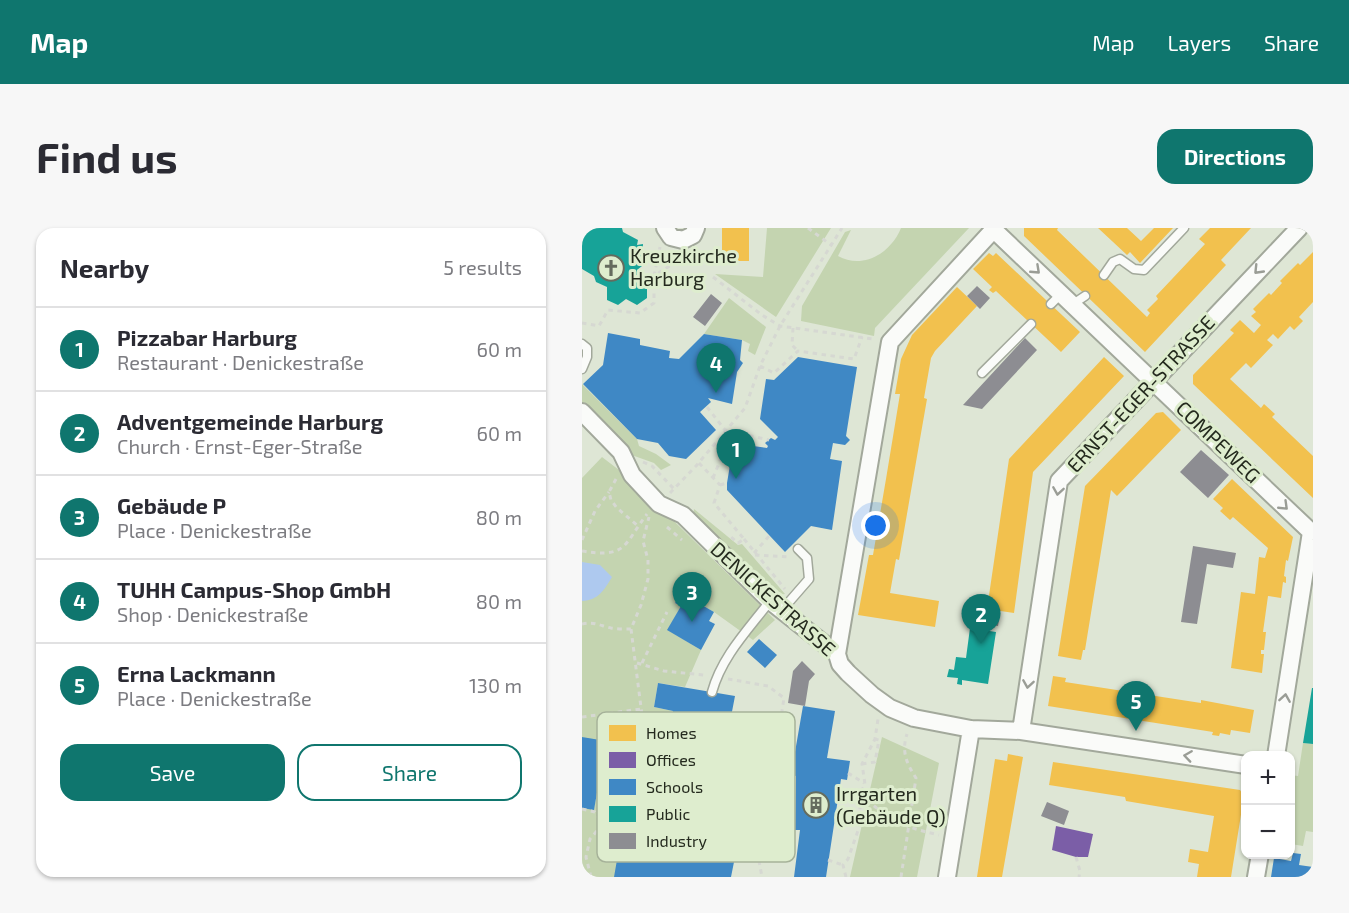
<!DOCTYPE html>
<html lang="en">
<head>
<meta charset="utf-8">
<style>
  :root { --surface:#fff; --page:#f7f7f7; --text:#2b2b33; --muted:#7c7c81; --line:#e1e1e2; --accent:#0f766e }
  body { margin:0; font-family:"Exo 2",sans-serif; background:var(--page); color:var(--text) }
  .controls { position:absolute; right:18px; bottom:18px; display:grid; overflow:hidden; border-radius:12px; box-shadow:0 2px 4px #0004 }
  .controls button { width:54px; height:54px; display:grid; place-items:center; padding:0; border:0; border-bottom:2px solid var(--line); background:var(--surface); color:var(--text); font:30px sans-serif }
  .you { position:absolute; left:294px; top:298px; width:21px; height:21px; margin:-15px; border:4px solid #fff; border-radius:50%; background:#1a73e8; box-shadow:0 0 0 9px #1a73e833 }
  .badge { display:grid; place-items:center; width:39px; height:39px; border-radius:50%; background:var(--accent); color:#fff; font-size:20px; font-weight:700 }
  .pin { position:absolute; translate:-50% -50px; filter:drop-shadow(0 2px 3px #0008) }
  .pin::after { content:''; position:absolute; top:32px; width:21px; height:18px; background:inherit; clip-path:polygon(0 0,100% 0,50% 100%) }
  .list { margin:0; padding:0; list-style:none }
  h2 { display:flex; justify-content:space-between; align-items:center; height:78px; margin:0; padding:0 24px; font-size:26px }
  h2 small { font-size:20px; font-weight:400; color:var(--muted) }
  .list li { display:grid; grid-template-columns:39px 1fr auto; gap:18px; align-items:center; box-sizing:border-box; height:84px; padding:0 24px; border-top:2px solid var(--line) }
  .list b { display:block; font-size:22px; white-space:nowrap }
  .list p { margin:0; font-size:20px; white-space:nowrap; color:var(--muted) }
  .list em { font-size:20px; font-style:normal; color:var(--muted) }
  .actions { display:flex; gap:12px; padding:18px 24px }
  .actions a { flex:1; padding:14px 0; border:2px solid var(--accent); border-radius:18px; text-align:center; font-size:21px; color:var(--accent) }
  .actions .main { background:var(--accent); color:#fff }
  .map { position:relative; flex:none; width:731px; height:649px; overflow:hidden; border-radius:18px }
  header { display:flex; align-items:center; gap:36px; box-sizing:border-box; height:84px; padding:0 30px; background:var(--accent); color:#fff }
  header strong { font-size:28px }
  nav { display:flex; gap:33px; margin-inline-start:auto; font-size:21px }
  .intro { display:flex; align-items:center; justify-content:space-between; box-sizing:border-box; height:144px; padding:0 36px }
  h1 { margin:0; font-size:42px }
  .button { padding:15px 27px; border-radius:18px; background:var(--accent); color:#fff; font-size:21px; font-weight:700 }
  main { display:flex; gap:36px; padding:0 36px }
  aside { flex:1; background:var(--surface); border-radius:18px; box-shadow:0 2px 4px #0004 }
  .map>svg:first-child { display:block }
  .green { fill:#c4d4b0 }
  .water { fill:#aec9ef }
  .homes { fill:#f2c14e }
  .offices { fill:#7b5ea7 }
  .schools { fill:#3f88c5 }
  .public { fill:#17a398 }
  .industry { fill:#8d8d92 }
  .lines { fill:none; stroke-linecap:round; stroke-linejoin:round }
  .service-casing { stroke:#a2a89b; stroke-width:11 }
  .minor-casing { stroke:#a2a89b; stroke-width:20 }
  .path { stroke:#d6d8d2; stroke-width:3; stroke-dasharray:4.5 4.5; stroke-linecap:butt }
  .service { stroke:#fafbf9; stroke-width:8 }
  .minor { stroke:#fafbf9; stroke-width:16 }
  .oneway { stroke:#9a9d96 }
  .labels { text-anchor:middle; stroke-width:6; stroke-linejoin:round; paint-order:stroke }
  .poi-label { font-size:20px; fill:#242a1e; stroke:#deedce; text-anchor:start }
  .street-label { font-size:20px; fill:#242a1e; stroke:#deedce }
  .key { fill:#deedce; stroke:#a6b299; stroke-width:1.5 }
  .key-label { font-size:16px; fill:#242a1e }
</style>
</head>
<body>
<header>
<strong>Map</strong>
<nav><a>Map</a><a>Layers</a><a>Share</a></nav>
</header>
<div class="intro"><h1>Find us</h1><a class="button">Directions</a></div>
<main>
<aside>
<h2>Nearby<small>5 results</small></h2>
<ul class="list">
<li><span class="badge">1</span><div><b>Pizzabar Harburg</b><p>Restaurant · Denickestraße</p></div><em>60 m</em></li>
<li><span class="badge">2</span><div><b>Adventgemeinde Harburg</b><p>Church · Ernst-Eger-Straße</p></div><em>60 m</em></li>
<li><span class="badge">3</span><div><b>Gebäude P</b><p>Place · Denickestraße</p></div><em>80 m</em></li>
<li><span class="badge">4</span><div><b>TUHH Campus-Shop GmbH</b><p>Shop · Denickestraße</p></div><em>80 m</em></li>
<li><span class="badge">5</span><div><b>Erna Lackmann</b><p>Place · Denickestraße</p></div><em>130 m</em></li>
</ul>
<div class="actions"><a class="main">Save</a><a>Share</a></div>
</aside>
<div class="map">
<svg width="731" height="649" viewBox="0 0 731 649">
  <rect width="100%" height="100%" fill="#dee6d5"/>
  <path class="green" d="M185 0H249L194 89 133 46 181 49Z
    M319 0H387L293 100 292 108 219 93 220 78 263 4 269 2 256 28C281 42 309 25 319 0Z
    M147 70 184 99 173 127 166 123 168 116 160 112 122 106Z
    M0 156 55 211 57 218 74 226 89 237 79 242 72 235 44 225 0 177Z
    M20 229 50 252 193 392 171 412 132 384 99 365 93 375 99 378 86 402 119 422 103 459 76 455 72 479 91 483 69 614 32 649H0V580L12 581 23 518 0 509V250Z
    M112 281 156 317 160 316 203 366 195 367 111 287Z
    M300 509 357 535 335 649H268Z
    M721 515 731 516V604L724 603 721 618 709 616 708 547 716 548Z"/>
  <path class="water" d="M0 334 18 337 30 349C22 362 17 372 0 373Z"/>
  <path class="homes" d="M140 0H167V33H140Z
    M442 0H476L475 2 565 89 568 85 565 82 576 71 574 68 623 16 617 11 628 0H669L639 32 644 37 563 124 442 8Z
    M516 0H545L559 13 572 0H591L558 35 548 24 545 27Z
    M731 24V74L717 89 721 93 712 102 708 98 696 111 691 106 685 112 691 117 669 140 664 135 648 151 679 180 682 176 693 186 690 189 731 228V270L611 156V147L652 105 648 102 658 92 672 105 679 97 669 88 674 84 671 81 687 65 689 67 700 55 698 53 716 35 718 37Z
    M407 25 411 28 414 25 498 104 479 124 414 63 411 65 407 62 410 59 391 41Z
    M375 59 395 78 353 123 349 130 342 170 345 171 338 211 317 332 314 331 308 365 357 373 353 399 276 387 287 327H291L304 251 318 166H313L319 131 330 107Z
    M522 129 542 148 451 244 432 385 405 381 427 231Z
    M581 184 599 202 535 268 529 262 503 422H501L499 432 476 428 503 258 574 185Z
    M650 251 711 309 706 333 704 332 702 348 704 349V355L701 354 699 370 686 368 681 404H684L682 422H679V426H682L680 445 649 440 659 364 673 366 677 329 683 330 686 320 651 289 648 292 638 283 641 280 631 271Z
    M471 448 484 450 483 454 619 475V472L672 482 668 505 649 502 648 507 638 505 637 508 630 507 631 504 466 478Z
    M426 526 441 529 420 649H395L413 531 425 533Z
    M471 534 658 562 662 568 649 649H615L617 636 606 634 608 621 626 624 632 588 544 573 543 569 467 557Z"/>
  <path class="offices" d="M474 598 511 606 506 629H494L470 622Z"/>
  <path class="schools" d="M26 105 58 111V117L88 123 87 130 97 131 122 106 160 112 158 132 161 135 155 144 150 176 126 170 129 174 118 184 134 202 104 231 87 228 76 215 55 211 1 156 21 137Z
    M216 129 275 139 264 208 268 212 263 217 251 215 248 231 260 233 250 302 229 298 203 324 145 262V255L152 213H156L157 216 185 220 186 218 183 215 189 210 193 212 196 209 178 191 184 151 192 152Z
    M99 365 132 384 127 393 133 396 119 422 85 402 99 378 93 375Z
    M177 411 195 427 183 440 165 424Z
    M76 455 153 468 148 494 181 500 161 612 145 609 144 615 150 616 149 625 143 624 142 627 153 629 149 649H32L39 609 85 617V613L78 612 80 604 86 605 87 600 71 598 91 483 72 479Z
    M221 478 253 483 245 530 268 533 265 552 259 551 244 649H212L218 602H213L214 548 209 547Z
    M0 509 18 512V517L23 518 12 582 0 580Z
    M711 625 719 626 717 637 731 639V649H689L692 630 709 633Z"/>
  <path class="public" d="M0 0H40L41 4 56 12 55 17 61 16 60 38 55 42 56 53 65 58V70L55 77 44 71 36 77 25 72V59L14 54 12 48 0 41Z
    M388 400 414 404 406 456 380 452V457L375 456 376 450 365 449 367 441 372 442 374 429 384 430Z
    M730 460H731V516L721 515Z"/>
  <path class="industry" d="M395 58 408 70 398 81 385 68Z
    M129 66 140 75 123 98 111 89Z
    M443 110 455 122 400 181 381 177Z
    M619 222 647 247 626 270 598 244Z
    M611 318 654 325 651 340 625 336 615 396 599 394Z
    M403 383 418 385 416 398 402 396Z
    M220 433 233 446 227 453 223 478 206 475 211 443Z
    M465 574 487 583 482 597 459 588Z"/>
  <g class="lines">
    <g class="service-casing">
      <path id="service" d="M522 47 531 34 538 31 552 41 562 42 602 0
        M469 76 479 66
        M491 76 503 68
        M0 116 5 120V129L0 141
        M400 145 449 96
        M200 382 227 351 225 330 216 321
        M130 464C140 428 166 402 188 373"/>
    </g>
    <g class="minor-casing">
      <path id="minor" d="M83 0 89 9 101 12 111 7 114 0
        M412 2 729 304
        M0 184 39 224 50 247 77 276 101 287 188 373 255 426 258 436 266 445 290 467 308 480 332 490 389 501 439 503 664 537
        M255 426 308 114 413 0
        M439 503 477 253 717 0
        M694 528 729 304 731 303
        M365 649 389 501
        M674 649 678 626"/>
    </g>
    <path class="path" d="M226 0 249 17
      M72 48 78 19
      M131 49 180 87 198 98 291 111
      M0 95 17 98 26 82 58 85 72 75V48L103 28
      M211 100 210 117 216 123
      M178 138 192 145 216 123 272 131 280 109
      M125 179 143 202 187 212
      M61 234 70 238 92 261
      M117 235 138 257 132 275 162 311 156 315 148 308
      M131 250 144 218 143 203
      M34 251 27 264 29 272 35 280 56 298
      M138 257 145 255
      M88 265 114 238 163 180 178 138 198 98 260 0
      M85 299 100 312
      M162 311 203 361
      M0 312 13 283 27 264
      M0 323C45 330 41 318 65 286
      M172 325 188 307
      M173 327 207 329
      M0 396C11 393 19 398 29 400 35 401 43 401 49 401
      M55 435 82 443 122 447
      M60 435 85 384
      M146 451 186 458 202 470 177 633 180 649
      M0 489 59 481
      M280 536 293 534 297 512 293 511
      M266 545 282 555
      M278 566C309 593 318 598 357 607
      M0 581 13 584 21 596 79 609
      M149 620 178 626
      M165 624 173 576 186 567
      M494 629 498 643 497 649
      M246 632 261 637
      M9 649 4 629 8 611 21 596 35 583 49 554 62 503 49 401 59 377 66 351V332L61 313 67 289
      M264 649 261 637 266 631 278 597V566L283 556 280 536 293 511 296 491
      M319 649 334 550C325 536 319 524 325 506"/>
    <use href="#service" class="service"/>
    <use href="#minor" class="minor"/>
  </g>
  <defs><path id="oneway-chevron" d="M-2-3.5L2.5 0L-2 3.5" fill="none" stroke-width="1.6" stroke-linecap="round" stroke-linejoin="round" transform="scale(1.5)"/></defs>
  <g class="oneway">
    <use href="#oneway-chevron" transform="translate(454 42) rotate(43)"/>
    <use href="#oneway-chevron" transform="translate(676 42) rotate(134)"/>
    <use href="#oneway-chevron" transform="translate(476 263) rotate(99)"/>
    <use href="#oneway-chevron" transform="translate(702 278) rotate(44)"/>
    <use href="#oneway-chevron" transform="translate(446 456) rotate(99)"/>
    <use href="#oneway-chevron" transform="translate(703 470) rotate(-81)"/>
    <use href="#oneway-chevron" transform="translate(606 528) rotate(-172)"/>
  </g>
  <defs>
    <g id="church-ring" transform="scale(1.35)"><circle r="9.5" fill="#deedce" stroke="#656c5e" stroke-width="1.5"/><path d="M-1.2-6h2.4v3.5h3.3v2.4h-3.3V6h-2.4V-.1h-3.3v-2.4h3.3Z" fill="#656c5e"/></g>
    <g id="building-ring" transform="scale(1.35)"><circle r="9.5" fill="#deedce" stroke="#656c5e" stroke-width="1.5"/><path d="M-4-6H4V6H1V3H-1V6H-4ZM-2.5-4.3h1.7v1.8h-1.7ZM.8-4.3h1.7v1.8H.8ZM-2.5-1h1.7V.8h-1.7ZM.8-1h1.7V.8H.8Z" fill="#656c5e"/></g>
  </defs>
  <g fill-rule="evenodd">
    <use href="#church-ring" x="29" y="40"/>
    <use href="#building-ring" x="234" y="577"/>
  </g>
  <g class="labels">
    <g class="poi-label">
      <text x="48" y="35">Kreuzkirche<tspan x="48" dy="23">Harburg</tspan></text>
      <text x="254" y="573">Irrgarten<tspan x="254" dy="23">(Gebäude Q)</tspan></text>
    </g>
    <g class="street-label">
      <text transform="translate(559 166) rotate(-47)" y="7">ERNST-EGER-STRASSE</text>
      <text transform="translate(636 214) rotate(44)" y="7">COMPEWEG</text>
      <text transform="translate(191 371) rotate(42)" y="7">DENICKESTRASSE</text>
    </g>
  </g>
  <rect x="15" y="484" width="198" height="150" rx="9" class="key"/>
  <rect x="27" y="497" width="27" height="16" fill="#f2c14e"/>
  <rect x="27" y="524" width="27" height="16" fill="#7b5ea7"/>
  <rect x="27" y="551" width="27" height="16" fill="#3f88c5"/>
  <rect x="27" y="578" width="27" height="16" fill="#17a398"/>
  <rect x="27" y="605" width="27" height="16" fill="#8d8d92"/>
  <g class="key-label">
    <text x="64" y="511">Homes</text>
    <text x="64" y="538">Offices</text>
    <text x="64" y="565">Schools</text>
    <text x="64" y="592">Public</text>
    <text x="64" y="619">Industry</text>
  </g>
</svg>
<div class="controls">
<button>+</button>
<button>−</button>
</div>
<div class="you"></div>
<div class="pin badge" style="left:154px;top:251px">1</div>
<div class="pin badge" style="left:399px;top:416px">2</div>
<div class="pin badge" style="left:110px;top:394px">3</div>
<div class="pin badge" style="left:134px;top:165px">4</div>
<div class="pin badge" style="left:554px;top:503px">5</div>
</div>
</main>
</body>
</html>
